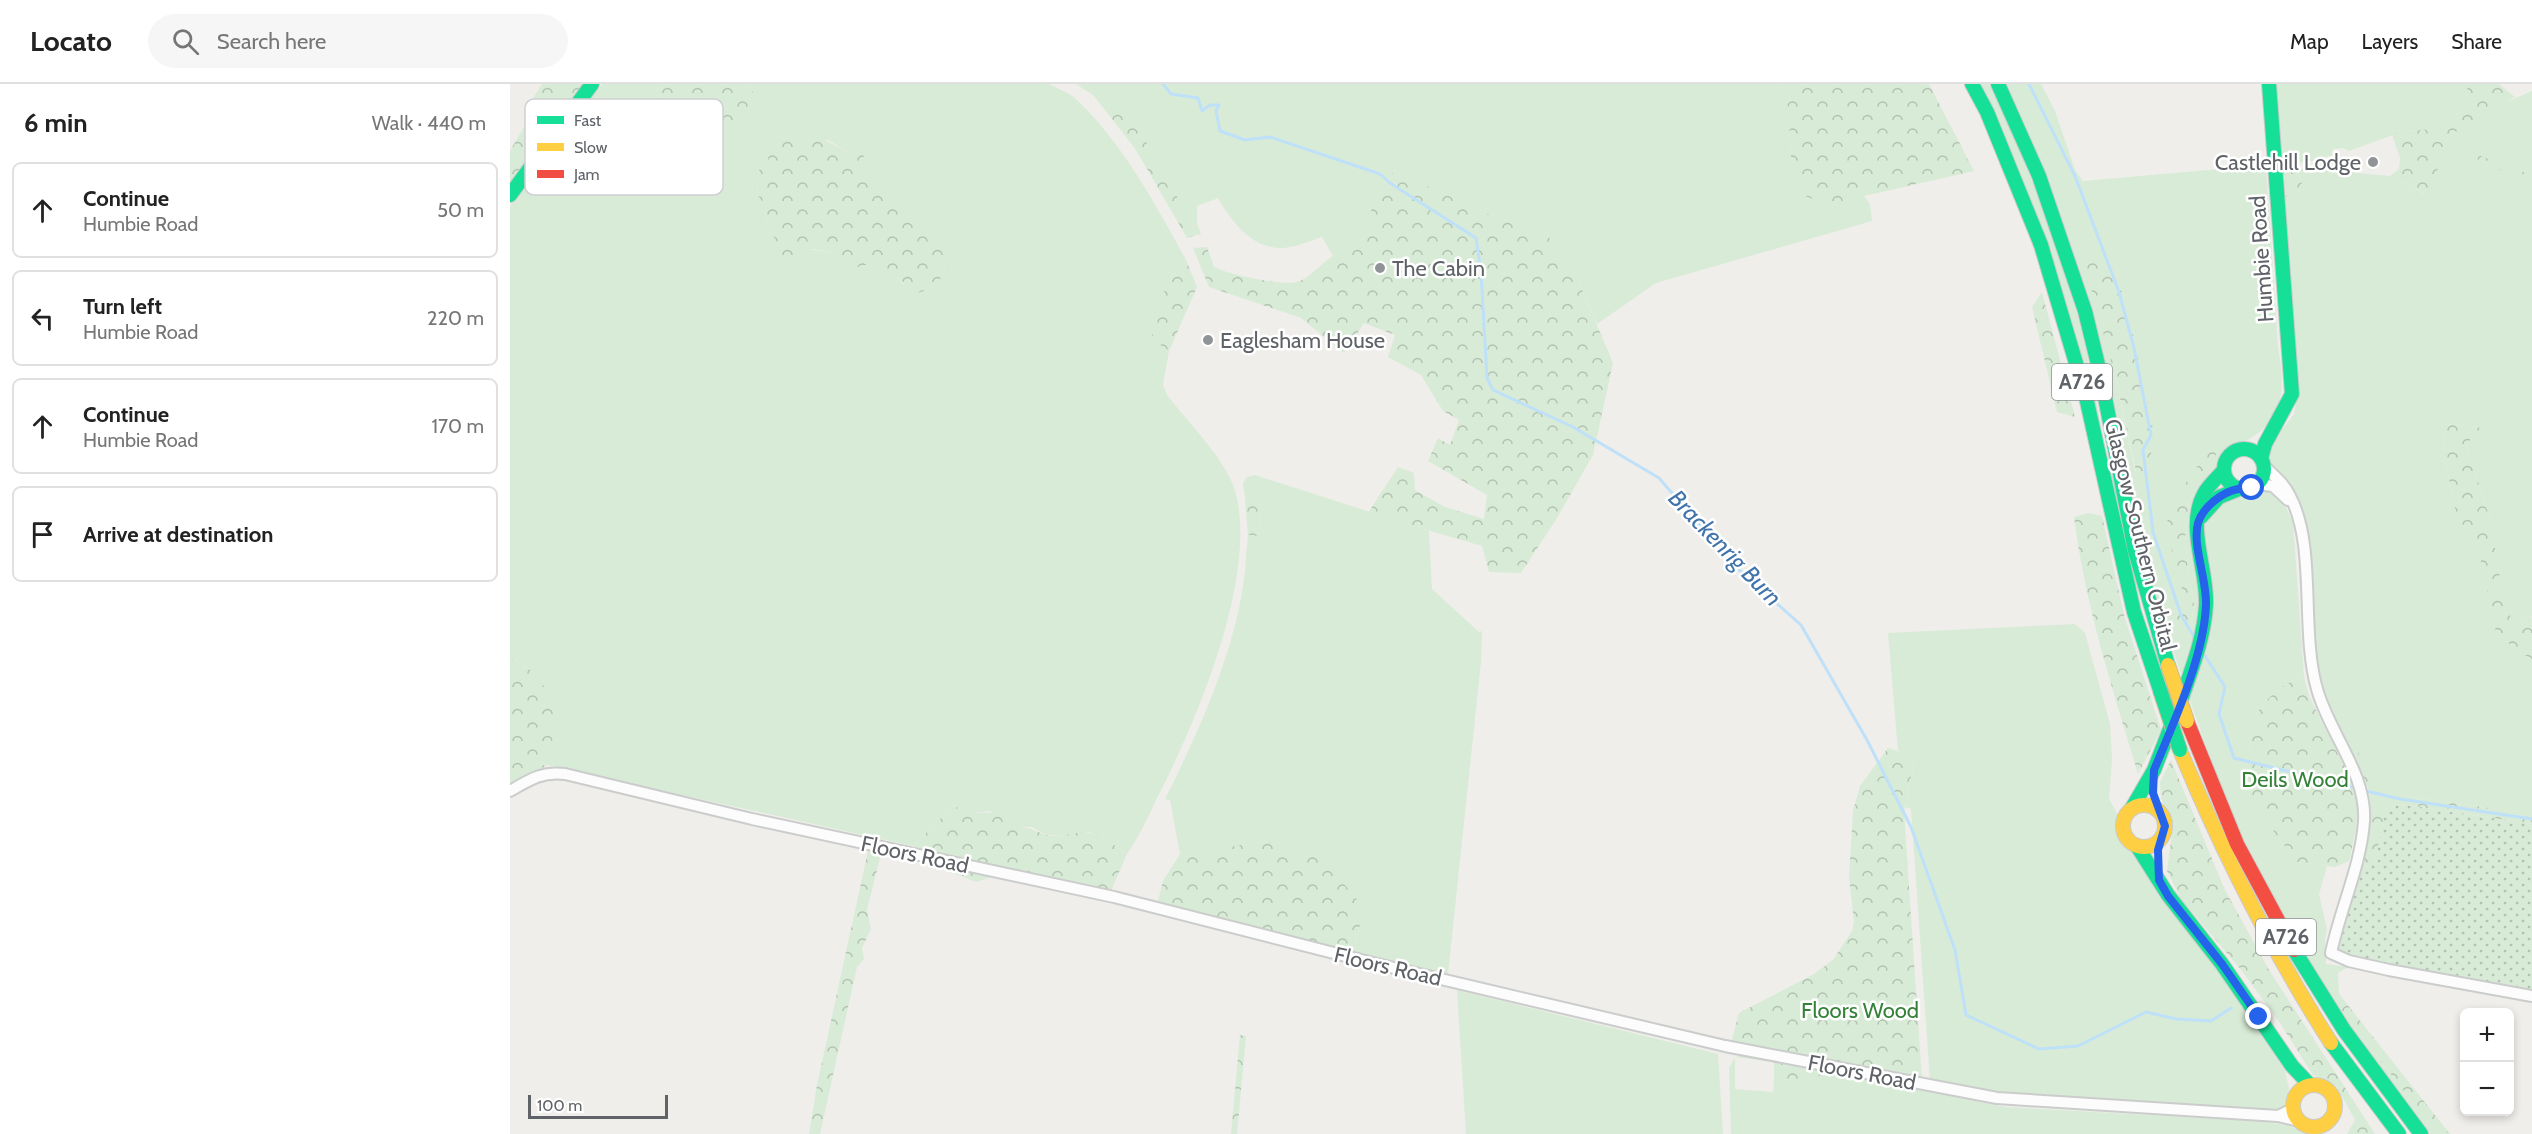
<!DOCTYPE html>
<html lang="en">
<head>
<meta charset="utf-8">
<style>
  :root { --surface:#fff; --page:#f6f6f6; --text:#222; --muted:#767676; --line:#e0e0e0 }
  body { margin:0; font-family:Cabin,sans-serif; background:var(--page); color:var(--text) }
  .controls { position:absolute; right:18px; bottom:18px; display:grid; overflow:hidden; border-radius:9px; box-shadow:0 3px 9px #0003 }
  .controls button { width:54px; height:54px; display:grid; place-items:center; padding:0; border:0; border-bottom:2px solid var(--line); background:var(--surface); color:var(--text); font:30px sans-serif }
  .scale { position:absolute; left:18px; bottom:15px; width:140px; box-sizing:border-box; padding-left:6px; border:3px solid #5f6368; border-top:0; font-size:16px; line-height:21px; white-space:nowrap; color:#5f6368; -webkit-text-stroke:4px #fff; paint-order:stroke }
  .stop { position:absolute; width:18px; height:18px; margin:-14px; border:4px solid #2563eb; border-radius:50%; background:#fff }
  .stop.end { background:#2563eb; border-color:#fff; box-shadow:0 2px 6px #0008 }
  .list { margin:0; padding:0; list-style:none }
  h2 { display:flex; justify-content:space-between; align-items:center; height:78px; margin:0; padding:0 24px; font-size:26px }
  h2 small { font-size:20px; font-weight:400; color:var(--muted) }
  .list li { display:grid; grid-template-columns:39px 1fr auto; gap:18px; align-items:center; box-sizing:border-box; height:96px; margin:0 12px 12px; padding:0 12px; border:2px solid var(--line); border-radius:9px }
  .list b { display:block; font-size:22px; white-space:nowrap }
  .list p { margin:0; font-size:20px; white-space:nowrap; color:var(--muted) }
  .list em { font-size:20px; font-style:normal; color:var(--muted) }
  .icon { flex:none; width:33px; height:33px; fill:none; stroke:currentColor; stroke-width:2; stroke-linecap:round; stroke-linejoin:round }
  .map { position:relative; flex:none; width:2022px; height:1050px; overflow:hidden }
  header { display:flex; align-items:center; gap:36px; box-sizing:border-box; height:84px; padding:0 30px; background:var(--surface); border-bottom:2px solid var(--line) }
  header strong { font-size:28px }
  nav { display:flex; gap:33px; margin-inline-start:auto; font-size:21px }
  .search { width:420px; height:54px; background:var(--page); display:flex; align-items:center; gap:15px; box-sizing:border-box; padding:0 21px; border-radius:33px; color:var(--muted); font-size:22px }
  main { display:flex }
  aside { flex:1; background:var(--surface) }
  .map>svg:first-child { display:block }
  .grass { fill:#d8ebd6; fill-rule:evenodd }
  .forest { fill:url(#forest-crowns) }
  .park { fill:url(#park-dots) }
  .lines { fill:none; stroke-linecap:round; stroke-linejoin:round }
  .stream { stroke:#bfe0f9; stroke-width:3 }
  .street-casing { stroke:#cbcccc; stroke-width:14 }
  .fast-casing { stroke:#cacacb; stroke-width:16 }
  .slow-casing { stroke:#cacacb; stroke-width:16 }
  .jam-casing { stroke:#cacacb; stroke-width:16 }
  .street { stroke:#fdfcfc; stroke-width:10 }
  .fast { stroke:#16e098; stroke-width:14 }
  .slow { stroke:#ffcf43; stroke-width:14 }
  .jam { stroke:#f24e42; stroke-width:14 }
  .fast-bridge-casing { stroke:#c8b996; stroke-width:16; stroke-linecap:butt }
  .slow-bridge-casing { stroke:#c8b996; stroke-width:16; stroke-linecap:butt }
  .fast-bridge { stroke:#16e098; stroke-width:14 }
  .slow-bridge { stroke:#ffcf43; stroke-width:14 }
  .route { stroke:#2563eb; stroke-width:8 }
  .poi-dot { fill:#919496; stroke:#fff; stroke-width:2 }
  .labels { text-anchor:middle; stroke-width:5; stroke-linejoin:round; paint-order:stroke }
  .shield { fill:#fff; stroke:#8f9295; stroke-width:1.5 }
  .shield-label { font-size:21px; font-weight:bold; fill:#5f6368 }
  .poi-label { font-size:22px; fill:#5f6368; stroke:#fff; text-anchor:start }
  .street-label { font-size:22px; fill:#5f6368; stroke:#fff }
  .park-label { font-size:22px; fill:#348238; stroke:#fff }
  .water-label { font-size:24px; font-style:italic; fill:#4174aa; stroke:#fff }
  .key { fill:#fff; stroke:#cfd0d2; stroke-width:1.5 }
  .key-label { font-size:16px; fill:#5f6368 }
</style>
</head>
<body>
<header>
<strong>Locato</strong>
<div class="search"><svg class="icon" aria-label="search" viewBox="0 0 24 24"><circle cx="10" cy="10" r="6"/><path d="M15 15l6 6"/></svg>Search here</div>
<nav><a>Map</a><a>Layers</a><a>Share</a></nav>
</header>
<main>
<aside>
<h2>6 min<small>Walk · 440 m</small></h2>
<ul class="list">
<li><svg class="icon" aria-label="ahead" viewBox="0 0 24 24"><path d="M12 20V5M6 11l6-6 6 6"/></svg><div><b>Continue</b><p>Humbie Road</p></div><em>50 m</em></li>
<li><svg class="icon" aria-label="left" viewBox="0 0 24 24"><path d="M17 20v-9H6M10 6l-5 5 5 5"/></svg><div><b>Turn left</b><p>Humbie Road</p></div><em>220 m</em></li>
<li><svg class="icon" aria-label="ahead" viewBox="0 0 24 24"><path d="M12 20V5M6 11l6-6 6 6"/></svg><div><b>Continue</b><p>Humbie Road</p></div><em>170 m</em></li>
<li><svg class="icon" aria-label="arrive" viewBox="0 0 24 24"><path d="M6 21V4h12l-3 4 3 4H6"/></svg><div><b>Arrive at destination</b></div></li>
</ul>
</aside>
<div class="map">
<svg width="2022" height="1050" viewBox="0 0 2022 1050">
  <defs>
    <pattern id="forest-crowns" width="20" height="18" patternUnits="userSpaceOnUse" patternTransform="scale(1.5)"><rect width="20" height="18" fill="#d8ebd6"/><path d="M2 6a3 3 0 1 1 6 0M12 15a3 3 0 1 1 6 0" fill="none" stroke="#b2c2b1"/></pattern>
    <pattern id="park-dots" width="8" height="8" patternUnits="userSpaceOnUse" patternTransform="scale(1.5)"><rect width="8" height="8" fill="#d8ebd6"/><path d="M2 2h.1M6 6h.1" fill="none" stroke="#b2c2b1" stroke-width="1.8" stroke-linecap="round"/></pattern>
  </defs>
  <rect width="100%" height="100%" fill="#efeeea"/>
  <path class="grass" d="M92 0H148L147 10 172 21 214 50 223 43 242 5 237 0H539C548 5 560 9 567 16 613 60 646 121 676 176L657 198 641 254 659 267 653 300 657 311C677 337 717 377 725 407 749 491 686 639 647 714 638 733 629 753 617 770L595 755 579 748 557 752 537 751 521 743H505L480 727 463 729 443 722 403 762 28 679 27 590 0 574V122ZM318 56 336 67 365 97 378 121 397 132 394 201 386 192H370L359 180 344 184 323 168 270 163 257 142 255 120 247 110 249 86 259 78Z
    M566 0H1273L1278 18 1281 73 1332 117 1354 112 1360 120 1362 137 1146 199 1087 240 1064 187 1036 149 983 132 884 87 875 99 843 164 823 172 812 153C800 157 784 164 771 164 741 164 722 138 708 114L687 122V140L691 150 687 151C665 111 643 54 607 27L599 31 583 11Z
    M1468 0H1479C1508 61 1534 122 1555 187 1576 253 1588 323 1600 392Z
    M1495 0H1531L1545 27 1565 86 1573 97 1756 81 1768 262C1774 298 1777 333 1741 354 1733 359 1724 361 1716 367 1709 372 1710 379 1706 386 1700 397 1690 405 1685 416 1671 448 1690 483 1690 515 1689 543 1681 569 1673 596L1651 531 1622 418 1593 281ZM1588 172 1615 212 1626 390 1605 292ZM1706 383 1682 411 1675 445 1678 489 1684 519 1679 553 1656 536 1674 513 1657 426Z
    M1764 0H1957L1958 15 1953 26 1926 45 1894 47 1839 67 1833 64 1823 65 1822 71C1806 76 1783 85 1770 72Z
    M2022 7V91L1965 71V74L2022 101V533L2018 531 2008 541 1995 527 1981 438 1956 360 1972 344 1935 340 1934 371 1946 429 1969 468 1985 545 2005 566 2022 575V730L1890 711V720L1873 726V716L1860 713 1858 703H1866L1851 668 1844 673 1820 625 1806 579 1799 474 1791 425 1756 376 1759 363 1784 330 1787 313 1775 113 1788 108 1792 99 1786 86 1823 80 1847 89 1880 92 1916 111 1942 50 1983 24Z
    M745 391 919 447 922 505 969 548 972 547 971 578 938 890 842 868 855 825 759 757 670 770 660 716 655 715C687 652 723 571 733 502 736 485 736 468 738 451L748 452 751 427 758 418 744 413 735 414 733 399 737 393Z
    M1759 404 1773 417 1783 438 1794 593C1775 598 1758 612 1747 629 1741 639 1735 692 1733 707L1787 778 1817 782 1809 810 1817 845 1815 855 1816 880 1838 883 1828 889 1829 910 1826 919 1927 1050H1917L1833 938 1791 865 1719 727 1678 611C1692 579 1701 548 1701 513 1701 494 1694 476 1693 458 1689 418 1728 410 1759 404Z
    M1565 540 1575 549 1600 640 1602 676 1599 715 1608 731 1606 740 1609 752 1628 771 1649 813 1694 867 1749 944 1775 987 1779 1005 1778 1016 1772 1025 1759 1029 1506 1012 1420 996 1401 725 1395 723 1405 674 1388 667 1378 549Z
    M0 684 11 687 17 693 0 701Z
    M947 906 1208 970 1213 1050H956Z
    M1225 973V1005L1263 1008 1264 994 1295 997 1314 990 1348 994 1496 1023 1746 1037 1778 1041 1798 1050H1221L1219 984Z"/>
  <path class="forest" d="M32 0H74L0 101V67L18 36 15 27Z
    M148 0H237L242 5 247 29 214 50 183 48 169 44 172 21 147 10Z
    M1273 0H1419L1464 87 1332 117 1310 118 1293 111 1281 73 1278 24Z
    M1957 0H1989L2005 13 1942 50 1917 111 1880 92 1889 85 1890 74 1882 51 1894 47 1926 45 1953 26 1958 15Z
    M607 26C643 54 665 111 687 151L677 154 626 66 599 31Z
    M280 49 307 52 336 67 352 69 378 121 432 149 440 163 439 180 424 205 405 209 386 192H370L359 180 344 184 323 168 301 165 286 183 269 176 270 163 257 142 255 121 247 110 249 86 259 78 257 68Z
    M1965 70 2022 91V101L1965 74Z
    M1839 72 1837 83 1823 80 1806 82Z
    M1771 83 1786 86 1792 99 1788 108 1775 113Z
    M884 87 983 132 1036 149 1064 187 1103 279 1083 371 1047 434 1011 489 979 488 972 462 858 429 888 383 904 389 905 406 935 423 974 435 977 411 918 377 928 354 940 361 949 336 933 327 911 291 878 273 885 251 854 239 834 269 791 234 699 203 683 164 697 163 704 183C717 190 771 202 787 198 799 195 811 180 821 173 828 169 836 167 843 163L875 99Z
    M1572 171 1588 172 1615 212 1643 345 1640 385 1627 391 1605 292Z
    M676 176 687 203 659 267 641 254 657 198Z
    M1532 208 1565 333 1547 328 1522 223Z
    M1935 340 1973 344 1956 360 1981 438 1995 526 2008 541 2018 531 2022 534V575L2005 566 1985 545 1969 468 1946 429 1934 371Z
    M1698 367H1706V383L1682 411 1675 445 1678 489 1684 519 1679 553 1665 551 1656 536 1674 513 1658 451 1657 426Z
    M744 413 758 418 751 427 748 452 738 451 735 414Z
    M1579 429 1592 432 1614 531 1651 646 1628 690C1603 606 1575 521 1564 433Z
    M0 574 27 590 45 623 41 672 29 679 36 682 17 693 11 687 0 684Z
    M1794 593 1799 612 1836 686 1848 720 1846 744 1839 777 1825 783 1787 778 1733 707C1735 692 1741 639 1747 629 1758 612 1775 598 1794 593Z
    M1378 664 1405 673 1394 728 1412 996 1221 959 1229 929 1304 890 1323 876 1342 847 1344 838 1339 793 1343 727 1350 702Z
    M1851 667 1867 703H1858L1855 700 1844 673Z
    M1661 676 1715 806 1759 886 1865 1050H1837L1845 1036 1827 1003 1803 991 1768 936 1732 887 1671 815 1657 787 1663 741 1651 714 1650 698Z
    M1889 711 2022 730V740L1890 720Z
    M1860 713 1873 716V740L1865 778 1852 777 1861 736Z
    M443 722 463 729 496 728 505 743C522 743 523 747 537 751 552 755 566 746 580 749 593 751 606 763 617 770L600 809 487 791 466 798 431 784 441 773 403 762Z
    M759 757 813 775 855 825 842 868 647 821 653 797 670 770Z
    M358 767 371 770 357 826 361 845 352 864 354 875 347 883 310 1050H299L307 1001Z
    M1829 910 1940 1050H1927L1826 919Z
    M730 951 736 952 727 1050H721Z
    M1239 970 1348 994 1314 990 1295 997 1264 994V978L1225 973Z"/>
  <path class="park" d="M1890 720 2022 740V909L1885 885 1837 872 1828 866 1826 859 1852 777H1865L1873 740V726Z"/>
  <g class="lines">
    <path class="stream" d="M653 0 661 10 688 14 692 27 700 21H709L706 27 710 47 735 56 760 53 870 90 880 99 966 154 971 188 977 294 983 306 1063 343 1149 394 1227 484 1291 541 1357 656 1401 743 1445 866 1456 931 1529 965 1568 962 1636 928 1666 935 1701 937 1721 924
      M1519 0 1565 92 1609 208 1624 264 1641 351 1633 366 1643 448 1671 531 1686 556
      M1692 567 1715 603 1709 630 1724 674 1846 704
      M1852 706 1890 715 2022 735"/>
    <g class="street-casing">
      <path id="street" d="M1753 381C1763 391 1774 399 1780 412 1807 463 1790 546 1807 605 1819 649 1857 690 1854 737 1851 782 1830 825 1821 869L1839 877 1879 886 2022 912
        M1747 400 1763 402 1778 416
        M0 707C19 696 32 687 55 690L242 735 604 813 863 879 1215 962 1487 1014 1768 1032 1789 1037
        M1768 1032 1783 1025"/>
    </g>
    <g class="fast-casing">
      <path id="fast" d="M1462 0 1477 28 1531 161 1576 313 1624 528 1650 606
        M1488 0 1529 92 1575 227 1591 293 1625 467 1658 581
        M0 111 82 0
        M1714 385a20 20 0 1 1 40 0a20 20 0 1 1-40 0Z
        M1751 375 1755 360 1782 310 1759 0
        M1691 433 1709 413 1729 405
        M1670 619C1681 587 1694 555 1696 521 1698 485 1675 442 1695 408 1700 400 1707 394 1713 387
        M1622 724 1644 686 1663 637
        M1627 762 1658 811 1712 880 1782 982 1800 1001
        M1784 866 1834 946 1911 1050
        M1821 959 1889 1050"/>
    </g>
    <g class="slow-casing">
      <path id="slow" d="M1670 666C1712 768 1761 865 1821 959
        M1613 742a21 21 0 1 1 42 0a21 21 0 1 1-42 0Z
        M1783 1022a21 21 0 1 1 42 0a21 21 0 1 1-42 0Z"/>
    </g>
    <g class="jam-casing">
      <path id="jam" d="M1677 637 1727 760 1784 866"/>
    </g>
    <use href="#street" class="street"/>
    <use href="#fast" class="fast"/>
    <use href="#slow" class="slow"/>
    <use href="#jam" class="jam"/>
    <g class="fast-bridge-casing">
      <path id="fast-bridge" d="M1650 606 1670 666"/>
    </g>
    <g class="slow-bridge-casing">
      <path id="slow-bridge" d="M1658 581 1677 637"/>
    </g>
    <use href="#fast-bridge" class="fast-bridge"/>
    <use href="#slow-bridge" class="slow-bridge"/>
  </g>
  <g class="lines">
    <path class="route" d="M1742 404C1737 405 1733 404 1728 405 1712 408 1693 423 1688 439 1682 462 1697 495 1696 521 1694 572 1664 638 1644 686L1643 709 1655 742 1648 766 1649 796 1658 812 1712 880 1749 933"/>
  </g>
  <g class="poi-dot">
    <circle cx="1863" cy="78" r="6"/>
    <circle cx="870" cy="184" r="6"/>
    <circle cx="698" cy="256" r="6"/>
  </g>
  <g class="labels">
    <g class="shield">
      <rect x="1542" y="280" width="60" height="36" rx="4.5"/>
      <rect x="1746" y="835" width="60" height="36" rx="4.5"/>
    </g>
    <g class="shield-label">
      <text x="1572" y="305">A726</text>
      <text x="1776" y="860">A726</text>
    </g>
    <g class="poi-label">
      <text x="1851" y="86" text-anchor="end">Castlehill Lodge</text>
      <text x="882" y="192">The Cabin</text>
      <text x="710" y="264">Eaglesham House</text>
    </g>
    <g class="street-label">
      <text transform="translate(1751 175) rotate(-94)" y="8">Humbie Road</text>
      <text transform="translate(1631 451) rotate(76)" y="8">Glasgow Southern Orbital</text>
      <text transform="translate(405 770) rotate(12)" y="8">Floors Road</text>
      <text transform="translate(878 882) rotate(13)" y="8">Floors Road</text>
      <text transform="translate(1352 988) rotate(11)" y="8">Floors Road</text>
    </g>
    <g class="park-label">
      <text x="1785" y="703">Deils Wood</text>
      <text x="1350" y="934">Floors Wood</text>
    </g>
    <g class="water-label">
      <text transform="translate(1215 464) rotate(46)" y="8">Brackenrig Burn</text>
    </g>
  </g>
  <rect x="15" y="15" width="198" height="96" rx="9" class="key"/>
  <rect x="27" y="32" width="27" height="8" fill="#16e098"/>
  <rect x="27" y="59" width="27" height="8" fill="#ffcf43"/>
  <rect x="27" y="86" width="27" height="8" fill="#f24e42"/>
  <g class="key-label">
    <text x="64" y="42">Fast</text>
    <text x="64" y="69">Slow</text>
    <text x="64" y="96">Jam</text>
  </g>
</svg>
<div class="controls">
<button>+</button>
<button>−</button>
</div>
<div class="scale">100 m</div>
<div class="stop" style="left:1742px;top:404px"></div>
<div class="stop end" style="left:1749px;top:933px"></div>
</div>
</main>
</body>
</html>
